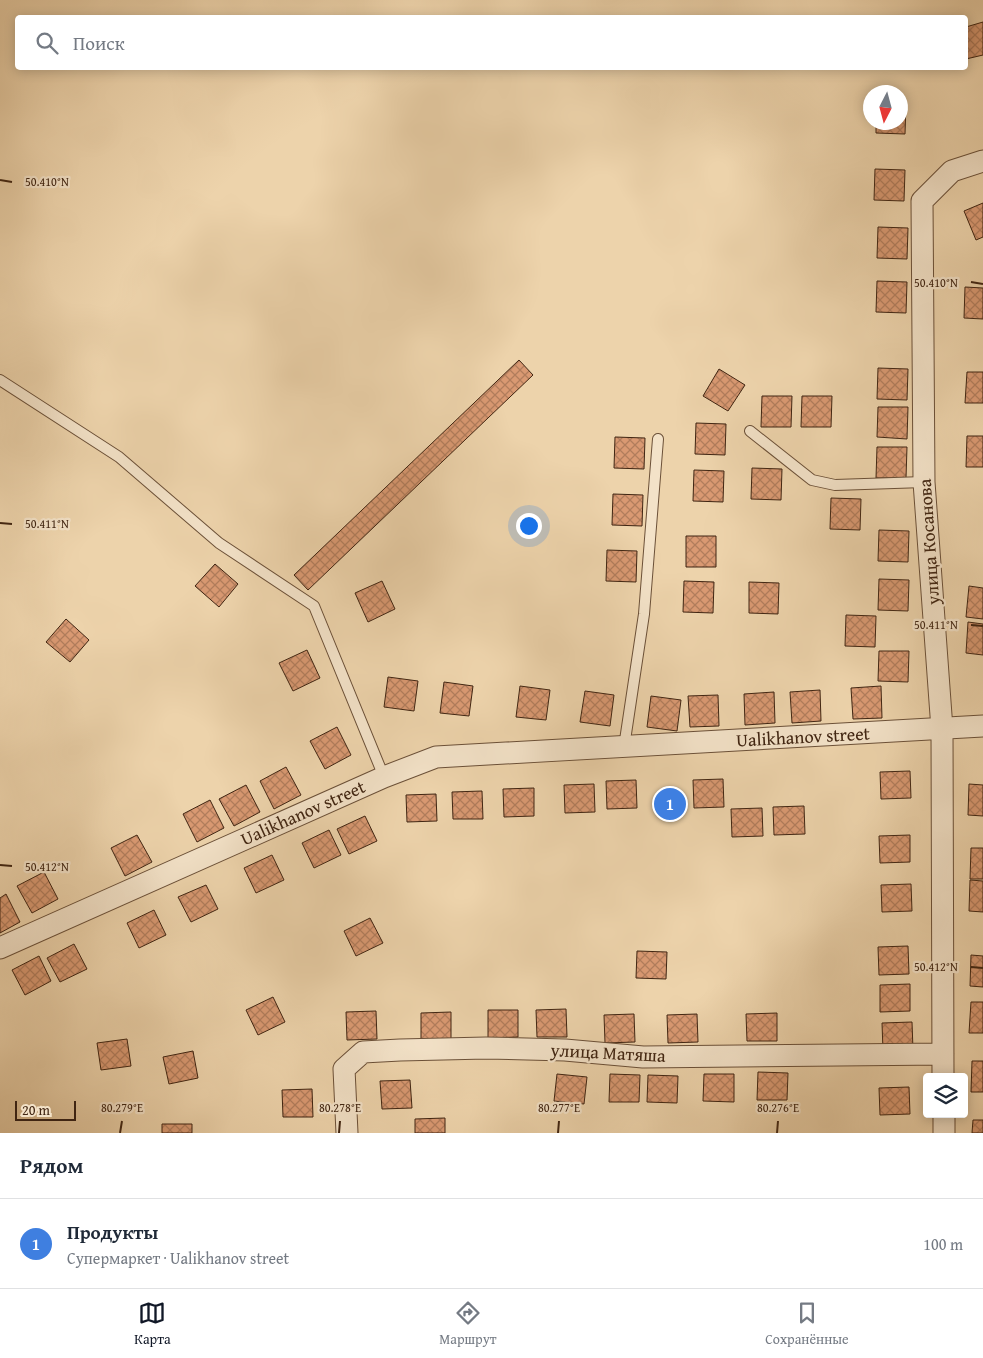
<!DOCTYPE html>
<html lang="ru">
<head>
<meta charset="utf-8">
<style>
  :root { --surface:#fff; --page:#f6f6f7; --text:#1f2937; --muted:#747a83; --line:#e0e1e3; --accent:#111827 }
  body { margin:0; font-family:"Gentium Book Plus",serif; background:var(--page); color:var(--text) }
  .controls { position:absolute; right:15px; bottom:15px; display:grid; overflow:hidden; border-radius:5px; box-shadow:0 2px 12px #0003 }
  .controls button { width:45px; height:45px; display:grid; place-items:center; padding:0; border:0; border-bottom:1px solid var(--line); background:var(--surface); color:var(--text); font:25px sans-serif }
  .compass { position:absolute; left:863px; top:85px; width:45px; height:45px; border-radius:50%; background:var(--surface); box-shadow:0 2px 12px #0003; rotate:186deg }
  .scale { position:absolute; left:15px; bottom:12px; width:61px; box-sizing:border-box; padding-left:5px; border:2px solid #402512; border-top:0; font-size:14px; line-height:18px; white-space:nowrap; color:#402512; -webkit-text-stroke:4px #f3e2c8; paint-order:stroke }
  .you { position:absolute; left:528px; top:525px; width:18px; height:18px; margin:-12px; border:4px solid #fff; border-radius:50%; background:#1a73e8; box-shadow:0 0 0 8px #1a73e833 }
  .badge { display:grid; place-items:center; width:32px; height:32px; border-radius:50%; background:var(--accent); color:#fff; font-size:16px; font-weight:700 }
  .pin { position:absolute; translate:-50% -50%; border:2px solid #fff; box-shadow:0 1px 5px #0006 }
  .list { margin:0; padding:0; list-style:none }
  h2 { display:flex; justify-content:space-between; align-items:center; height:65px; margin:0; padding:0 20px; font-size:21px }
  h2 small { font-size:16px; font-weight:400; color:var(--muted) }
  .list li { display:grid; grid-template-columns:32px 1fr auto; gap:15px; align-items:center; box-sizing:border-box; height:90px; padding:0 20px; border-top:1px solid var(--line) }
  .list b { display:block; font-size:19px; white-space:nowrap }
  .list p { margin:0; font-size:16px; white-space:nowrap; color:var(--muted) }
  .list em { font-size:16px; font-style:normal; color:var(--muted) }
  .icon { flex:none; width:28px; height:28px; fill:none; stroke:currentColor; stroke-width:2; stroke-linecap:round; stroke-linejoin:round }
  .map { position:relative; flex:none; width:983px; height:1133px; overflow:hidden }
  .search { position:absolute; background:var(--surface); box-shadow:0 2px 12px #0003; left:15px; right:15px; top:15px; height:55px; display:flex; align-items:center; gap:12px; box-sizing:border-box; padding:0 18px; border-radius:5px; color:var(--muted); font-size:19px }
  .sheet { height:155px; background:var(--surface) }
  nav { display:flex; justify-content:space-around; align-items:center; box-sizing:border-box; height:70px; border-top:1px solid var(--line); background:var(--surface); font-size:14px; color:var(--muted) }
  nav a { display:grid; justify-items:center; gap:2px }
  nav .on { color:var(--accent) }
  .map>svg:first-child { display:block }
  .building { fill:url(#building-cross-hatch); stroke:#402512 }
  .lines { fill:none; stroke-linecap:round; stroke-linejoin:round }
  .lane-casing { stroke:#6b5038; stroke-width:12 }
  .street-casing { stroke:#6b5038; stroke-width:23 }
  .lane { stroke:#f3e2c8; stroke-width:10 }
  .street { stroke:#f3e2c8; stroke-width:21 }
  .ticks { fill:none; stroke:#402512; stroke-width:2 }
  .labels { text-anchor:middle; stroke-width:4.5; stroke-linejoin:round; paint-order:stroke }
  .street-label { font-size:18px; fill:#402512; stroke:#f3e2c8 }
  .ticks-label { font-size:12px; text-anchor:middle; fill:#402512; stroke:#f3e2c8; stroke-width:4.5; stroke-linejoin:round; paint-order:stroke }
</style>
</head>
<body>
<div class="map">
<svg width="983" height="1133" viewBox="0 0 983 1133">
  <defs>
    <pattern id="building-cross-hatch" width="8" height="8" patternUnits="userSpaceOnUse" patternTransform="scale(1.25)"><rect width="8" height="8" fill="#d99972"/><path d="M0 0l8 8M0 8l8-8" fill="none" stroke="#b17d5c"/></pattern>
  </defs>
  <rect width="100%" height="100%" fill="#edd3ab"/>
  <filter id="stains"><feTurbulence type="fractalNoise" baseFrequency=".004" numOctaves="4"/><feColorMatrix values="0 0 0 0 .2 0 0 0 0 .09 0 0 0 0 .02 0 0 0 .5 -.17"/></filter>
  <radialGradient id="worn" r=".72"><stop offset=".6" stop-color="#630" stop-opacity="0"/><stop offset="1" stop-color="#630" stop-opacity=".3"/></radialGradient>
  <path class="building" d="M983 22V55L966 59V27Z
    M900 103H906L905 134 876 133V122H900Z
    M875 169 905 170 904 201 874 200Z
    M983 203V237L976 240 964 211Z
    M878 227 908 228 907 259 877 258Z
    M877 281 907 282 906 313 876 312Z
    M965 287 983 288V319L964 318Z
    M519 360 533 375 308 590 294 575Z
    M878 368 908 369 907 400 877 399Z
    M719 369 745 385 728 411 703 396Z
    M967 372H983V403H965Z
    M762 396H792L791 427H761Z
    M802 396H832L831 427H801Z
    M878 407H908L907 439 877 437Z
    M696 423 726 424 725 455 695 454Z
    M967 436H983V467H966Z
    M615 437 645 438 644 469 614 468Z
    M877 447H907L906 478H876Z
    M752 468 782 469 781 500 751 499Z
    M694 470 724 471 723 502 693 501Z
    M613 494 643 495 642 526 612 525Z
    M831 498 861 499 860 530 830 529Z
    M879 530 909 531 908 562 878 561Z
    M686 536H716V567H686Z
    M607 550 637 551 636 582 606 581Z
    M215 564 238 584 219 607 195 586Z
    M879 579 909 580 908 611 878 610Z
    M382 581 395 609 368 622 355 593Z
    M684 581 714 582 713 613 683 612Z
    M749 582 779 583 778 614 749 613Z
    M969 586 983 588V619L966 617Z
    M846 615 876 616 875 647 845 646Z
    M66 619 89 640 70 662 46 642Z
    M968 622 983 624V655L966 653Z
    M307 650 320 678 293 691 279 663Z
    M879 651H909L908 682 878 681Z
    M388 677 418 681 414 711 384 707Z
    M444 682 473 686 469 716 440 713Z
    M520 686 550 690 546 720 516 717Z
    M881 686 882 718 853 719 851 688Z
    M820 690 821 721 792 723 790 692Z
    M585 691 614 695 610 726 580 722Z
    M774 692 775 723 745 725 744 694Z
    M718 695 719 726 690 727 688 696Z
    M651 696 681 700 677 731 647 727Z
    M337 727 351 755 325 769 310 741Z
    M286 767 301 795 274 809 260 781Z
    M910 771 911 798 881 799 880 772Z
    M723 779 724 807 694 808 693 780Z
    M636 780 637 808 607 809 606 781Z
    M594 784 595 812 565 813 564 785Z
    M969 784 983 785V816L968 815Z
    M246 785 260 812 234 826 219 799Z
    M534 788V816L504 817 503 789Z
    M482 791 483 819H453L452 792Z
    M436 794 437 821 407 822 406 795Z
    M210 800 224 828 197 842 183 814Z
    M804 806 805 834 774 835 773 807Z
    M762 808 763 836 732 837 731 809Z
    M365 816 377 841 349 854 337 829Z
    M329 830 341 855 314 868 302 843Z
    M137 835 152 862 125 876 111 848Z
    M910 835V862L880 863 879 836Z
    M971 848H983V879H970Z
    M272 855 284 880 256 893 244 868Z
    M44 872 58 899 32 913 17 886Z
    M970 880 983 881V912L969 911Z
    M911 884 912 911 882 912 881 885Z
    M206 885 218 909 191 922 178 897Z
    M6 894 20 922 0 933V898Z
    M154 910 166 935 139 948 127 923Z
    M370 918 383 943 356 956 344 931Z
    M74 944 87 969 60 982 47 958Z
    M908 946 909 974 879 975 878 947Z
    M637 951 667 952 666 979 636 978Z
    M971 955 983 956V987L970 986Z
    M39 956 51 981 25 995 12 970Z
    M910 984V1011L880 1012V985Z
    M273 997 285 1022 258 1035 246 1010Z
    M971 1002H983V1033H969Z
    M566 1009 567 1037H537L536 1010Z
    M488 1010H518V1037L488 1038Z
    M376 1011 377 1039 347 1040 346 1012Z
    M451 1012V1040H421V1013Z
    M777 1013V1041H747L746 1014Z
    M634 1014 635 1042 605 1043 604 1015Z
    M697 1014 698 1042 668 1043 667 1015Z
    M912 1022 913 1050 883 1051 882 1023Z
    M127 1039 131 1066 101 1070 97 1043Z
    M193 1051 198 1078 169 1084 163 1057Z
    M972 1061H983V1092H971Z
    M758 1072 788 1073 787 1100H757Z
    M557 1074 587 1077 584 1104 554 1101Z
    M610 1074 640 1075 639 1102H609Z
    M704 1074H734V1102L703 1101Z
    M648 1075 678 1076 677 1103 647 1102Z
    M410 1080 412 1108 382 1109 380 1081Z
    M909 1087 910 1114 880 1115 879 1088Z
    M312 1089 313 1117H283L282 1090Z
    M445 1118V1133H415V1119Z
    M973 1120H983V1133H972Z
    M162 1124H192V1133H162Z"/>
  <g class="lines">
    <g class="lane-casing">
      <path id="lane" d="M0 380 119 457 219 543 314 606 384 777
        M750 431 812 480 835 485 924 482
        M624 747 644 614 658 439"/>
    </g>
    <g class="street-casing">
      <path id="street" d="M0 948 384 777 436 757 983 726
        M943 1077 942 729 924 482 922 201 952 171 983 161
        M944 1114V1133
        M347 1133 344 1069 363 1052 400 1050 486 1048 565 1050 643 1057 943 1054"/>
    </g>
    <use href="#lane" class="lane"/>
    <use href="#street" class="street"/>
  </g>
  <path class="ticks" d="M0 180 12 182M971 282 983 284M0 523 12 524M971 625 983 626M0 865 12 866M971 967 983 968M120 1133 122 1121M339 1133 340 1121M558 1133 559 1121M777 1133 778 1121"/>
  <g class="labels">
    <g class="street-label">
      <text transform="translate(929 542) rotate(-94)" y="6">улица Косанова</text>
      <text transform="translate(803 737) rotate(-3)" y="6">Ualikhanov street</text>
      <text transform="translate(303 813) rotate(-24)" y="6">Ualikhanov street</text>
      <text transform="translate(608 1053) rotate(3)" y="6">улица Матяша</text>
    </g>
  </g>
  <g class="ticks-label">
    <text x="47" y="186">50.410°N</text>
    <text x="936" y="287">50.410°N</text>
    <text x="47" y="528">50.411°N</text>
    <text x="936" y="629">50.411°N</text>
    <text x="47" y="871">50.412°N</text>
    <text x="936" y="971">50.412°N</text>
    <text x="122" y="1112">80.279°E</text>
    <text x="340" y="1112">80.278°E</text>
    <text x="559" y="1112">80.277°E</text>
    <text x="778" y="1112">80.276°E</text>
  </g>
  <rect width="100%" height="100%" filter="url(#stains)"/>
  <rect width="100%" height="100%" fill="url(#worn)"/>
</svg>
<div class="controls">
<button><svg class="icon" aria-label="layers" viewBox="0 0 24 24"><path d="M12 4l9 5-9 5-9-5zM3 14l9 5 9-5"/></svg></button>
</div>
<svg class="compass" viewBox="-18 -18 36 36"><path d="M0-13l5 13h-10z" fill="#e53935"/><path d="M0 13l5-13h-10z" fill="#747a83"/></svg>
<div class="scale">20 m</div>
<div class="you"></div>
<div class="pin badge" style="left:670px;top:804px;background:#3f7fe0">1</div>
<div class="search"><svg class="icon" aria-label="search" viewBox="0 0 24 24"><circle cx="10" cy="10" r="6"/><path d="M15 15l6 6"/></svg>Поиск</div>
</div>
<section class="sheet">
<h2>Рядом<small></small></h2>
<ul class="list">
<li><span class="badge" style="background:#3f7fe0">1</span><div><b>Продукты</b><p>Супермаркет · Ualikhanov street</p></div><em>100 m</em></li>
</ul>
</section>
<nav>
<a class="on"><svg class="icon" aria-label="map" viewBox="0 0 24 24"><path d="M3 6l6-2 6 2 6-2v14l-6 2-6-2-6 2zM9 4v14M15 6v14"/></svg>Карта</a>
<a><svg class="icon" aria-label="directions" viewBox="0 0 24 24"><path d="M12 3l9 9-9 9-9-9zM9 14v-3h6M13 9l2 2-2 2"/></svg>Маршрут</a>
<a><svg class="icon" aria-label="saved" viewBox="0 0 24 24"><path d="M7 4h10v16l-5-4-5 4z"/></svg>Сохранённые</a>
</nav>
</body>
</html>
